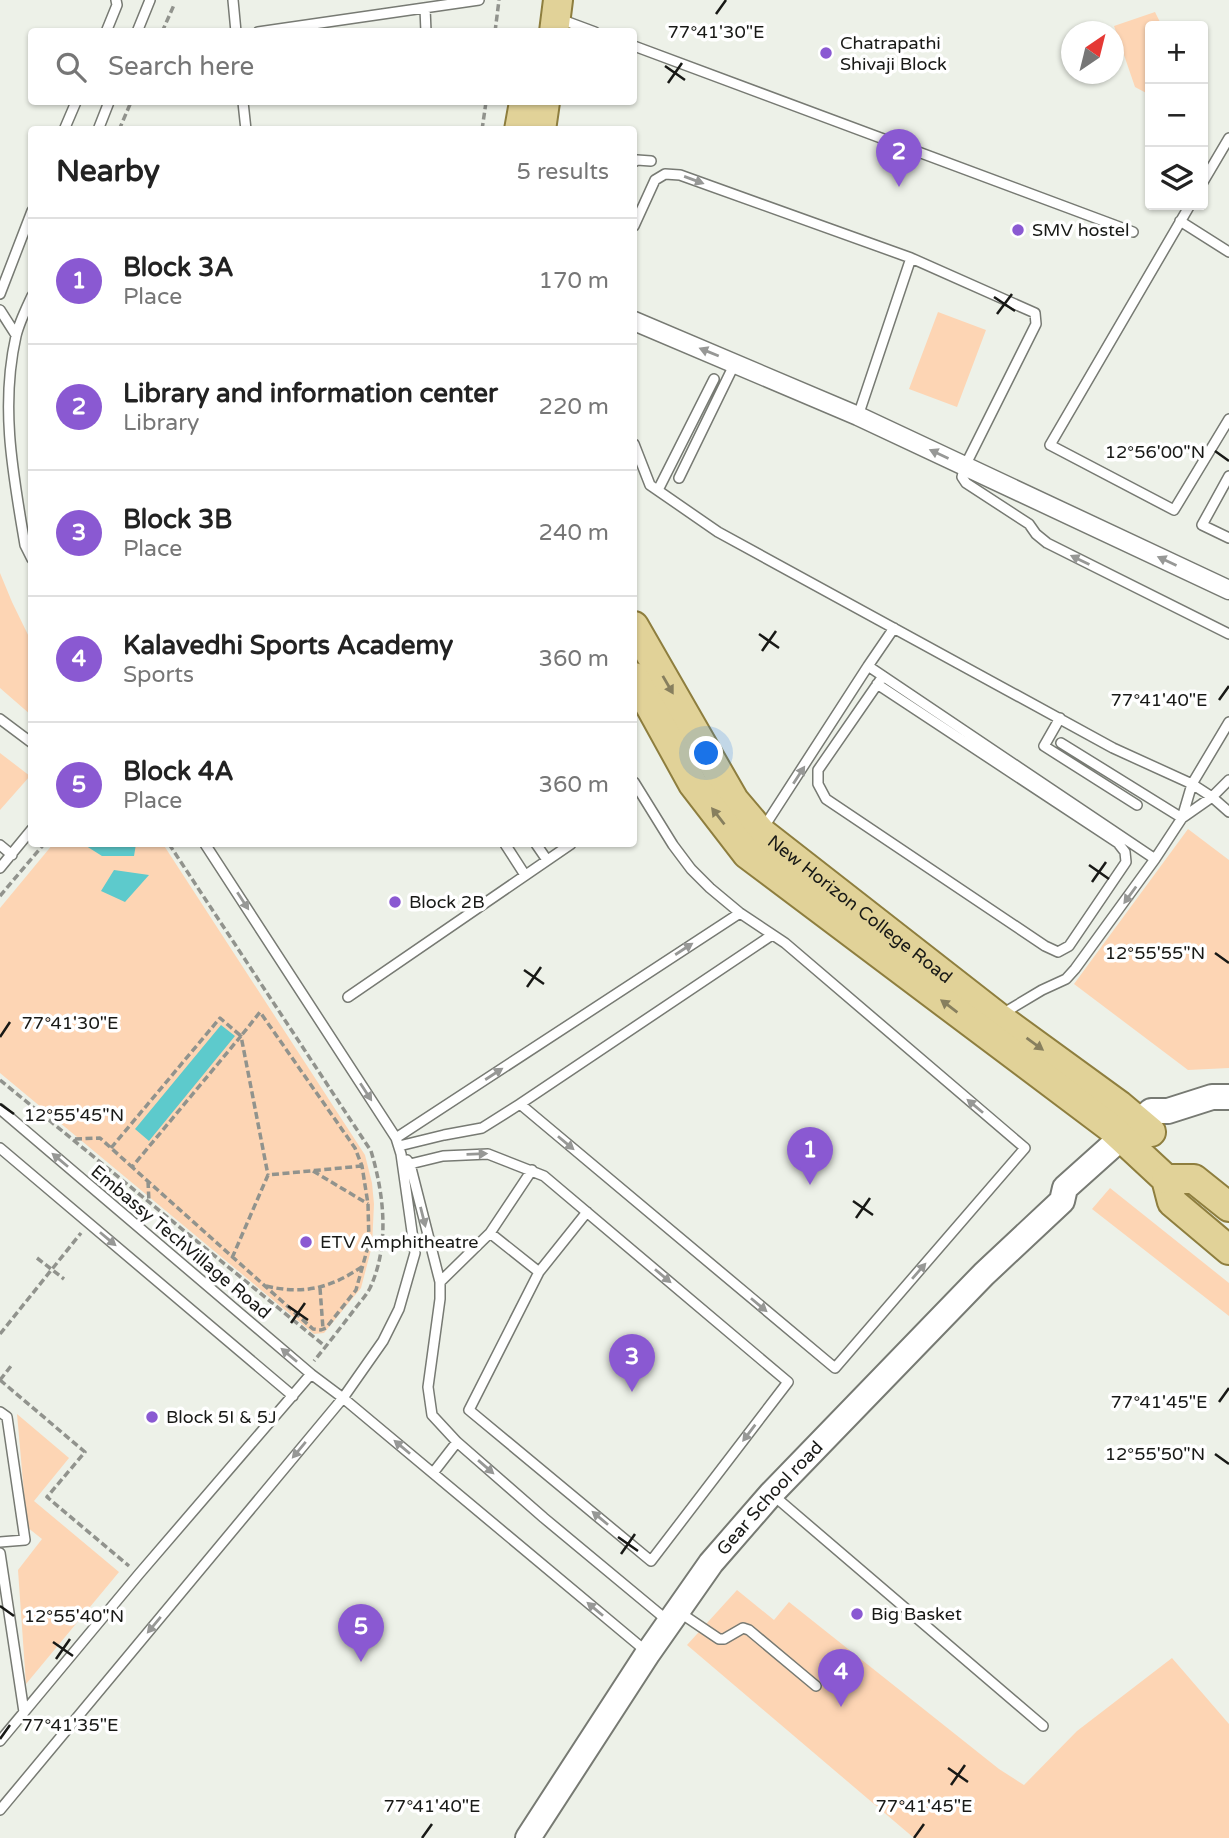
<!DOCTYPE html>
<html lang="en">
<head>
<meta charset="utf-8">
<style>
  :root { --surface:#fff; --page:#f6f6f6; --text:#222; --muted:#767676; --line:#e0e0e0; --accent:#8a59d2 }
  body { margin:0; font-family:"Varela Round",sans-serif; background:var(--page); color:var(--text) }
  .controls { position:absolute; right:21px; top:21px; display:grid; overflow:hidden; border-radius:7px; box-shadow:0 2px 5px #0004 }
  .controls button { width:63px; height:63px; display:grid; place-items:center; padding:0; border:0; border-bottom:2px solid var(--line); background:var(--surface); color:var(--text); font:35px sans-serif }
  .compass { position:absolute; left:1061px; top:21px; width:63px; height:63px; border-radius:50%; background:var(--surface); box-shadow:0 2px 5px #0004; rotate:35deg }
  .you { position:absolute; left:707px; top:754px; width:24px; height:24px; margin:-18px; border:5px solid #fff; border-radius:50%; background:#1a73e8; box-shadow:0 0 0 10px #1a73e833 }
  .badge { display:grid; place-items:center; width:46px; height:46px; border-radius:50%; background:var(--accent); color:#fff; font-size:23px; font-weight:700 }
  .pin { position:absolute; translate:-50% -58px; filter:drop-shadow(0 2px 4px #0008) }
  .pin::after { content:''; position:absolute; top:37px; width:24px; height:21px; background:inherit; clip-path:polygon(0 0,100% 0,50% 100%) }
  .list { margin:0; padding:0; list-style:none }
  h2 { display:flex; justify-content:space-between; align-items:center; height:91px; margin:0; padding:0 28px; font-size:30px }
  h2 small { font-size:23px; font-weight:400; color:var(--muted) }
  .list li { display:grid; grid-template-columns:46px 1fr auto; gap:21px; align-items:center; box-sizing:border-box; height:126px; padding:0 28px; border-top:2px solid var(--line) }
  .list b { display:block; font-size:26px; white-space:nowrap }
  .list p { margin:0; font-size:23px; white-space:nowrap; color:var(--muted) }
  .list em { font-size:23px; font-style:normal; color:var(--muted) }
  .icon { flex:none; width:38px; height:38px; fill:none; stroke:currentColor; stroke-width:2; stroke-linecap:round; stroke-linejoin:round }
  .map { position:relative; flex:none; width:1229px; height:1838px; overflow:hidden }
  .search { position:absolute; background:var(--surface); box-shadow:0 2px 5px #0004; left:28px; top:28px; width:609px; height:77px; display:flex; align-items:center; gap:18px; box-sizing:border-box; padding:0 24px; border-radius:7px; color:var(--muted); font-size:26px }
  .panel { position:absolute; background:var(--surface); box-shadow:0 2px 5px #0004; left:28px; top:126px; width:609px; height:721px; border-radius:7px }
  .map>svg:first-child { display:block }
  .green { fill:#fdd5b4 }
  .water { fill:#5dcacc }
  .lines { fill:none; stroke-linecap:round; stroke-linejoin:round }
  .lane-casing { stroke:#777a73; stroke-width:12 }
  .street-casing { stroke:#777a73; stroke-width:21 }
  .secondary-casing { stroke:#777a73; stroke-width:28 }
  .primary-casing { stroke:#8e7e3e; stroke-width:32 }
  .path { stroke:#91938d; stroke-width:3.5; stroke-dasharray:7 3.5; stroke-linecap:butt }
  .lane { stroke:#fff; stroke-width:9 }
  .street { stroke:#fff; stroke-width:18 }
  .secondary { stroke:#fff; stroke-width:24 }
  .primary { stroke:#e1d298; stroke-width:28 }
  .path-bridge { stroke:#91938d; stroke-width:3.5; stroke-dasharray:7 3.5; stroke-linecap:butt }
  .oneway { fill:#979896 }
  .oneway2 { fill:#877f5e }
  .ticks { fill:none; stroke:#181916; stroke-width:2.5 }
  .poi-dot { fill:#8a59d2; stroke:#fff; stroke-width:2.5 }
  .labels { text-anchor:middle; stroke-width:7; stroke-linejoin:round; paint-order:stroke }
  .poi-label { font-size:18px; fill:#181916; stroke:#fff; text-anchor:start }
  .street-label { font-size:18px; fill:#181916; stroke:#fff }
  .ticks-label { font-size:18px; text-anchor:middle; fill:#181916; stroke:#fff; stroke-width:7; stroke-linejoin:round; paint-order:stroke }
</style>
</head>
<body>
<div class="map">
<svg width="1229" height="1838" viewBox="0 0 1229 1838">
  <rect width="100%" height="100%" fill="#edf1e8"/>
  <path class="green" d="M1155 12 1162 26H1150V95L1135 87 1114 26Z
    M938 312 986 330 957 407 909 389Z
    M0 573 12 602 31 641V715L0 688Z
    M0 753 30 776 0 810Z
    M1188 829 1229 860V1068L1188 1070 1074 984Z
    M53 844H163L365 1155 372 1183 374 1204 372 1246 361 1288 324 1333 314 1334 0 1073V908Z
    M1110 1188 1229 1283V1316L1092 1209Z
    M17 1414 69 1458 34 1501 119 1572 26 1684 18 1570 42 1539 27 1527Z
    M737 1590 774 1620 789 1602 999 1769 1024 1785 1077 1731 1172 1658 1229 1724V1838H914L687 1645Z"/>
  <path class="water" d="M83 844H136L134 856H102Z
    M114 870 149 875 125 902 101 891Z
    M221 1025 235 1036 149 1141 135 1129Z"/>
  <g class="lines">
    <g class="lane-casing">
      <path id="lane" d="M233 0 236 32
        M425 8 426 32
        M560 19 595 32
        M106 32 117 5 116 0
        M137 32 150 0
        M258 32 479 0
        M634 46 1133 232
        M243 102 246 130
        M64 130 76 102
        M98 130 109 102
        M634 162 637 160 651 161
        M1203 182 1229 138
        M1190 205 1050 445 1174 510 1229 419
        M1180 221 1229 252
        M634 226 655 180 665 174 680 175 911 258 1035 313 1036 324 965 466 962 477 966 483 1029 524 1036 534 1047 543 1229 634
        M0 294 32 211
        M32 296C26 309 19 323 16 336 0 407 13 474 25 545L32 559
        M0 310 16 335
        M858 416 911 258
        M634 444 650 485 718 532 1113 748 1192 784 1212 797 1229 812
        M1229 476 1202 525 1229 538
        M679 478 735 363
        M658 490 714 379
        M868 666 894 628
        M877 684 1118 843 1125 852 1126 862 1069 946 1058 952 1045 946 826 799 818 784V770L883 676
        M1060 718 1044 746 1137 805
        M0 719 32 743
        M1061 743 1182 818
        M1182 818 1212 797 1229 780
        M762 830 868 666 1155 859
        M505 844 525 875
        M536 844 547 860
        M0 845 12 855
        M0 868 32 829
        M348 997 571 844
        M1002 1014 1042 990 1066 979 1075 969 1155 859 1182 818 1192 784 1229 722
        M520 1104 772 935
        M0 1109 311 1374 343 1398 647 1652
        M396 1138 740 913
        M399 1146 444 1135 482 1128 520 1104 835 1368 1025 1148 785 943 740 913 710 888 691 869 673 845 634 782
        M0 1148 293 1396
        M407 1160 410 1164 440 1282V1299L428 1387 432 1415 457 1442 544 1518 668 1621
        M410 1164 443 1156 488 1154 544 1176 788 1382 651 1561 469 1410 539 1272 587 1212
        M490 1233 532 1170
        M440 1282 490 1233 539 1272
        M0 1412 7 1417 25 1540 0 1542
        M433 1473 457 1442
        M773 1495 1043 1726
        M0 1553 24 1712
        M679 1612 719 1639H724L743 1628 749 1630 816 1686
        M0 1741 139 1574 311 1374
        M0 1810 343 1398 383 1341 399 1309 415 1253 401 1154 396 1138 205 844"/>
    </g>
    <g class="street-casing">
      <path id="street" d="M634 321 858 416 1229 590"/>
    </g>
    <g class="secondary-casing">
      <g id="secondary">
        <path id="s1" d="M528 1838 648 1653 711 1563 771 1494 984 1274 1062 1201 1065 1188 1151 1111H1168L1212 1097H1229"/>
      </g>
    </g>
    <g class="primary-casing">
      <g id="primary">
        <path d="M554 32 558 0"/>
        <path d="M519 130 524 102"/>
        <path d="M541 130 545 102"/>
        <path id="s2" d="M634 626 734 800 761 832 998 1017 1119 1105 1151 1132"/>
        <path d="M634 677 693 784 747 854 1110 1127 1166 1179 1172 1202 1229 1250"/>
        <path d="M1166 1179H1194L1229 1207"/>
      </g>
    </g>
    <path class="path" d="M162 32 174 5
      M495 32 499 0
      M119 130 131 102
      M482 130 486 102
      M169 844 371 1151C384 1194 390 1245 370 1288 366 1296 359 1303 354 1310 341 1327 328 1344 314 1361
      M0 896 44 844
      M0 1080 326 1347
      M75 1139 100 1138 132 1167
      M111 1148 220 1018 241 1036 260 1012 355 1148 362 1166 368 1204 369 1243 356 1290 326 1328 321 1330 313 1329 132 1167 241 1036 268 1175
      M313 1171 368 1204
      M148 1181 149 1202
      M232 1258 268 1175 362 1166
      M266 1286C304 1295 331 1288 363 1266
      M320 1288 323 1329
      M0 1334 81 1233
      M0 1380 85 1452 47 1497 129 1566
      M0 1380 11 1366"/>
    <use href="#lane" class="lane"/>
    <use href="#street" class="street"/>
    <use href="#secondary" class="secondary"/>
    <use href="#primary" class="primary"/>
    <path class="path-bridge" d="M37 1258 64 1279"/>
  </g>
  <defs><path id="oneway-solid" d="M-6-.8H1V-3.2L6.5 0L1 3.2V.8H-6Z" transform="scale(1.75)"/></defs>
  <g class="oneway">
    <use href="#oneway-solid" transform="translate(694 180) rotate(20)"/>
    <use href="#oneway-solid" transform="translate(709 352) rotate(-158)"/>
    <use href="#oneway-solid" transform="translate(939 454) rotate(-155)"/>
    <use href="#oneway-solid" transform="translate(1080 560) rotate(-154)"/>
    <use href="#oneway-solid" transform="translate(1167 561) rotate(-155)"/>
    <use href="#oneway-solid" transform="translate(799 775) rotate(-57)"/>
    <use href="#oneway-solid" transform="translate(1130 895) rotate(126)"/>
    <use href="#oneway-solid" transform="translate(243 901) rotate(57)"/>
    <use href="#oneway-solid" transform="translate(684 949) rotate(-33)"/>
    <use href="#oneway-solid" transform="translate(494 1074) rotate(-33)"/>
    <use href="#oneway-solid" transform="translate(366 1092) rotate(57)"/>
    <use href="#oneway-solid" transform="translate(975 1106) rotate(-140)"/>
    <use href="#oneway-solid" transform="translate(566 1143) rotate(40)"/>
    <use href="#oneway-solid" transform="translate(477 1154) rotate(-2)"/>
    <use href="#oneway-solid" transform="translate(60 1160) rotate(-140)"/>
    <use href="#oneway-solid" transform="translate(423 1217) rotate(76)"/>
    <use href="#oneway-solid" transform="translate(108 1239) rotate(40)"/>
    <use href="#oneway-solid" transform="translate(919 1271) rotate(-49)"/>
    <use href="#oneway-solid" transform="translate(663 1276) rotate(40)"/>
    <use href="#oneway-solid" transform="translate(759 1305) rotate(40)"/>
    <use href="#oneway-solid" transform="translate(289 1355) rotate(-140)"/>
    <use href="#oneway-solid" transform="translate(749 1433) rotate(127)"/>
    <use href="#oneway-solid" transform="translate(402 1447) rotate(-140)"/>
    <use href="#oneway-solid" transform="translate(299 1450) rotate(130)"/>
    <use href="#oneway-solid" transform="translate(486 1467) rotate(41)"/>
    <use href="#oneway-solid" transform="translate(600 1518) rotate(-140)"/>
    <use href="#oneway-solid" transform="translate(595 1609) rotate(-140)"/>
    <use href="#oneway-solid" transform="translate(154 1625) rotate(130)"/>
  </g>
  <g class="oneway2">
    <use href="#oneway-solid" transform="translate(668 685) rotate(60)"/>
    <use href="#oneway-solid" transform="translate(718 816) rotate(-128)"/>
    <use href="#oneway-solid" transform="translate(949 1006) rotate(-143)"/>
    <use href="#oneway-solid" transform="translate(1035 1044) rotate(36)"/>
  </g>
  <path class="ticks" d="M716 14 726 0M665 66 685 80M668 83 682 63M994 297 1015 311M997 314 1012 294M1215 451 1229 461M759 634 779 648M762 651 776 631M1219 700 1229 686M1089 865 1109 879M1092 882 1106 862M1215 953 1229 963M524 970 544 984M527 987 541 967M0 1037 10 1022M0 1104 14 1114M853 1201 873 1215M856 1218 870 1198M288 1306 308 1320M291 1323 305 1303M1219 1402 1229 1388M1215 1454 1229 1464M618 1537 638 1551M621 1554 635 1534M0 1606 14 1616M53 1642 73 1656M56 1659 70 1639M0 1739 10 1725M948 1768 968 1782M951 1785 965 1765M422 1838 432 1824M914 1838 924 1824"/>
  <g class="poi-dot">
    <circle cx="826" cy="53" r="7"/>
    <circle cx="1018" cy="230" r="7"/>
    <circle cx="395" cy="902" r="7"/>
    <circle cx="306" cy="1242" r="7"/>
    <circle cx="152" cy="1417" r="7"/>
    <circle cx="857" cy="1614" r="7"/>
  </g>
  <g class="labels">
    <g class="poi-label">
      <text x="840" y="49">Chatrapathi<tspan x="840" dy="21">Shivaji Block</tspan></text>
      <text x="1032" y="236">SMV hostel</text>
      <text x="409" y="908">Block 2B</text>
      <text x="320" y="1248">ETV Amphitheatre</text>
      <text x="166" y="1423">Block 5I &amp; 5J</text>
      <text x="871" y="1620">Big Basket</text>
    </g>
    <g class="street-label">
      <text dy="6" stroke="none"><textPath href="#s2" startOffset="368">New Horizon College Road</textPath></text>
      <text transform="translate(181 1242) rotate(40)" y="6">Embassy TechVillage Road</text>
      <text dy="6" stroke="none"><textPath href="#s1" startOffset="418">Gear School road</textPath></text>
    </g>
  </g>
  <g class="ticks-label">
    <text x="716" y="38">77°41'30"E</text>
    <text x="1155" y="458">12°56'00"N</text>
    <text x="1159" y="706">77°41'40"E</text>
    <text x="1155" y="959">12°55'55"N</text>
    <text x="70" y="1029">77°41'30"E</text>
    <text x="74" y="1121">12°55'45"N</text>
    <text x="1159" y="1408">77°41'45"E</text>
    <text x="1155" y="1460">12°55'50"N</text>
    <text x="74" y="1622">12°55'40"N</text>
    <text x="70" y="1731">77°41'35"E</text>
    <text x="432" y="1812">77°41'40"E</text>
    <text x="924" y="1812">77°41'45"E</text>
  </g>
</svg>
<div class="controls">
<button>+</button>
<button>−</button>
<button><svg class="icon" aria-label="layers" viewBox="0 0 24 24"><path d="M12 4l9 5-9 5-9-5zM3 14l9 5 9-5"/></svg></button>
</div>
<svg class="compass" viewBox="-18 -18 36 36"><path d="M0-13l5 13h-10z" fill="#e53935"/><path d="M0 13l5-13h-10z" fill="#767676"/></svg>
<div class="you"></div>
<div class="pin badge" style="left:810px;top:1185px">1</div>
<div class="pin badge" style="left:899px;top:187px">2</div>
<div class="pin badge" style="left:632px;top:1392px">3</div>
<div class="pin badge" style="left:841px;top:1707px">4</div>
<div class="pin badge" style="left:361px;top:1662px">5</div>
<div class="search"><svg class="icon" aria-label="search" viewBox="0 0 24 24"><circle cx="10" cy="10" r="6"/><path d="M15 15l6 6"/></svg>Search here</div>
<section class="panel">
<h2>Nearby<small>5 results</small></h2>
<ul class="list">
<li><span class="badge">1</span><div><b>Block 3A</b><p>Place</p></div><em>170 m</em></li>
<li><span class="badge">2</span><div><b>Library and information center</b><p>Library</p></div><em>220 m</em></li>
<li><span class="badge">3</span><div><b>Block 3B</b><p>Place</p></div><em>240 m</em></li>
<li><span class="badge">4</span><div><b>Kalavedhi Sports Academy</b><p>Sports</p></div><em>360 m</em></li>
<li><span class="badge">5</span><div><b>Block 4A</b><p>Place</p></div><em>360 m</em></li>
</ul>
</section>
</div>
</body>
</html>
